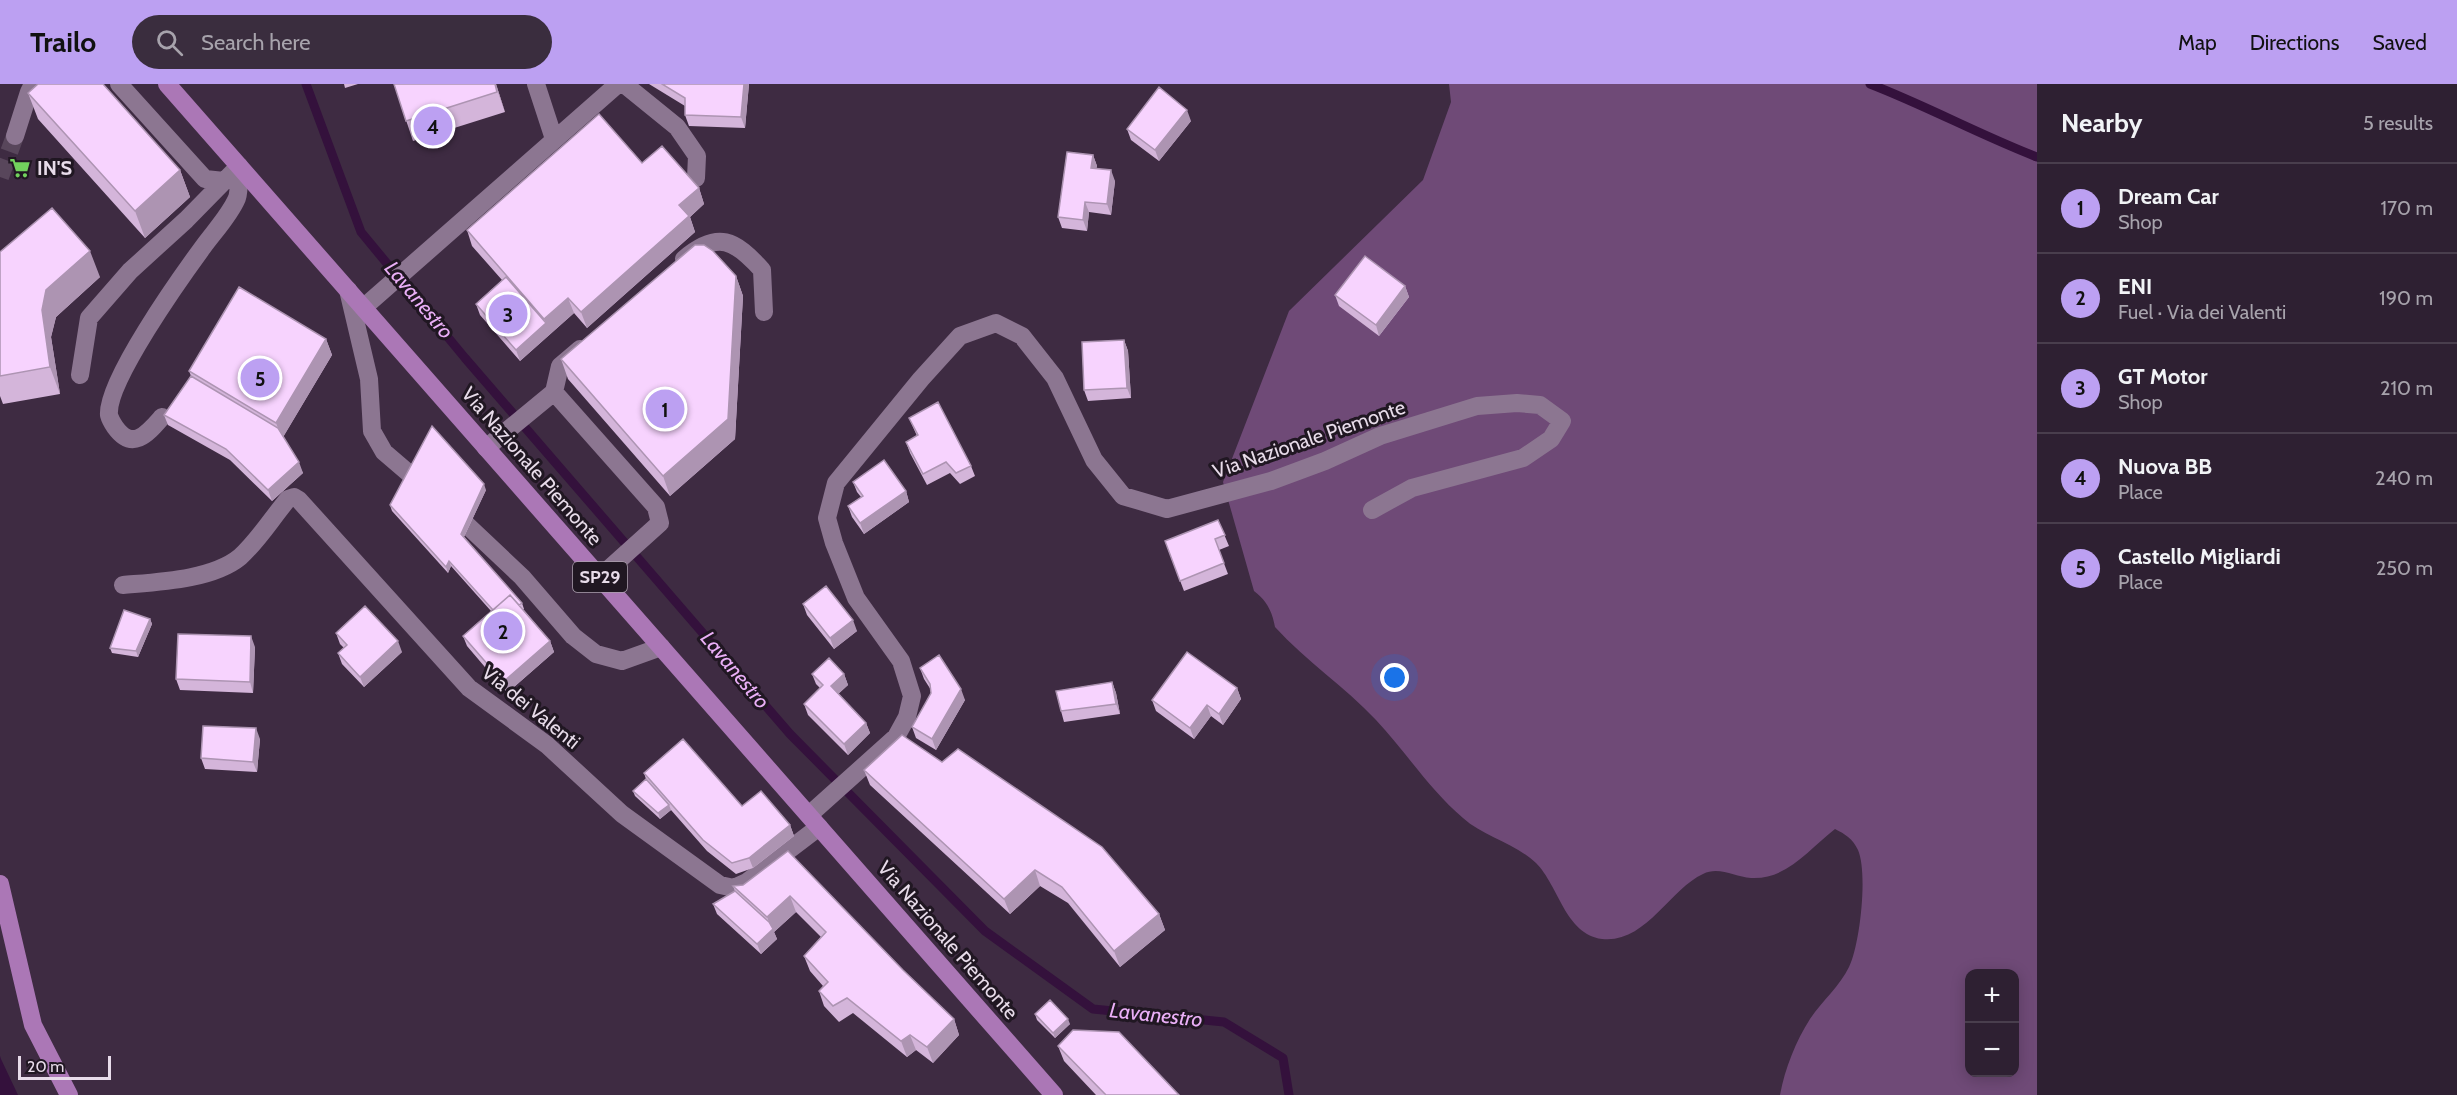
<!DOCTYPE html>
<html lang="en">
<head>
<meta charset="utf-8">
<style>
  :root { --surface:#2e2032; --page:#3a2d3e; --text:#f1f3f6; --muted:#a7a3ac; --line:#493e4d; --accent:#bca0f2 }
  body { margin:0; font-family:Cabin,sans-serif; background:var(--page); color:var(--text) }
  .controls { position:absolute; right:18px; bottom:18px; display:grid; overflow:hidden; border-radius:12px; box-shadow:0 3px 15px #0003 }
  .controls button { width:54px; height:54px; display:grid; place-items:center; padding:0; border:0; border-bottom:2px solid var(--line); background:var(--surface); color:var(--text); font:30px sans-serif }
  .scale { position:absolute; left:18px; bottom:15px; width:93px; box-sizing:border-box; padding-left:6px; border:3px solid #e8dcea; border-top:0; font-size:16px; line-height:21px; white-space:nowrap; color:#e8dcea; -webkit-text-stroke:4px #201722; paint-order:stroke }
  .you { position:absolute; left:1395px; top:594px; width:21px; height:21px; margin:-15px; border:4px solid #fff; border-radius:50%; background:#1a73e8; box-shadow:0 0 0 9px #1a73e833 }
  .badge { display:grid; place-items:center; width:39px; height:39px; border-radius:50%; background:var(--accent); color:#111; font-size:20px; font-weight:700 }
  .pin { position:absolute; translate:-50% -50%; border:3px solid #fff; box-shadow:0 2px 6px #0006 }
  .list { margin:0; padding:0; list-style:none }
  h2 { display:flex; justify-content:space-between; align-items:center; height:78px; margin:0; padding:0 24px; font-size:26px }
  h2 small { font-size:20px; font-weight:400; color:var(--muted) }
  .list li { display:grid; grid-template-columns:39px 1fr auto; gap:18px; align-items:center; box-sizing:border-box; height:90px; padding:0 24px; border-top:2px solid var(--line) }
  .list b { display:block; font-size:22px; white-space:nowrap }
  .list p { margin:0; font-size:20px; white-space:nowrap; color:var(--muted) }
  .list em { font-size:20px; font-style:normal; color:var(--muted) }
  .icon { flex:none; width:33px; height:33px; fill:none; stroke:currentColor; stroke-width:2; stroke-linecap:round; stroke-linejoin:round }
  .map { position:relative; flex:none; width:2037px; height:1011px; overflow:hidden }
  header { display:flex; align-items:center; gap:36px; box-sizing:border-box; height:84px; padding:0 30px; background:var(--accent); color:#111 }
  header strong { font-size:28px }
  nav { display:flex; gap:33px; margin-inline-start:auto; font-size:21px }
  .search { width:420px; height:54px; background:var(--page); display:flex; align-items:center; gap:15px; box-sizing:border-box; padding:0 21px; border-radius:33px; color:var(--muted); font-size:22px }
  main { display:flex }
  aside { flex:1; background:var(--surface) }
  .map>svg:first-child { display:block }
  .green { fill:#6f4a77; fill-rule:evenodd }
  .water { fill:#34113c }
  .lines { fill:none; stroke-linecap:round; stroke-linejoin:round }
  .stream { stroke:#34113c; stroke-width:9 }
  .minor-tunnel { stroke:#58465b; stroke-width:18; stroke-dasharray:18 9; stroke-linecap:butt }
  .minor { stroke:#8c7691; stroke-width:18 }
  .major { stroke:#ab77b6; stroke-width:18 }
  .wall { fill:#d4b5da }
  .shaded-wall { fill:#ad94b2 }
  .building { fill:#f7d3fe; stroke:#ad94b2; stroke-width:1.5 }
  .labels { text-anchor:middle; stroke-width:6; stroke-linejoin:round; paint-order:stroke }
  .shield { fill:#201722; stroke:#aca1ae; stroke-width:1.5 }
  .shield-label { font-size:18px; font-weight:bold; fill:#e8dcea }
  .poi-label { font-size:20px; font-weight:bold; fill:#e8dcea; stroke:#201722; text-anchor:start }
  .street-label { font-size:20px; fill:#e8dcea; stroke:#201722 }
  .water-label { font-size:21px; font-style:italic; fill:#eaaff7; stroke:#201722 }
</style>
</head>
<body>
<header>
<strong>Trailo</strong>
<div class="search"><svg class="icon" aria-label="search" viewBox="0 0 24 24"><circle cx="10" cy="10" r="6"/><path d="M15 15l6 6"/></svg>Search here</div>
<nav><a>Map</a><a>Directions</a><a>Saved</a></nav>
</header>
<main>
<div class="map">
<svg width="2037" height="1011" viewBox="0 0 2037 1011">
  <rect width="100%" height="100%" fill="#3e2b42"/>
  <path class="green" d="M1449 0H2037V1011H1780C1785 984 1796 957 1810 935 1822 917 1840 902 1849 883 1860 861 1868 789 1858 766 1853 755 1845 750 1835 745 1809 765 1787 796 1751 794 1735 793 1719 782 1703 790 1670 805 1645 860 1602 855 1565 850 1559 802 1536 779 1515 759 1484 753 1463 734 1429 705 1406 668 1376 636 1345 603 1306 577 1275 543 1272 527 1267 517 1254 507L1223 398 1289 227 1423 96 1451 18ZM1970 890H2014V988H1970Z"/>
  <path class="water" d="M0 972 1 975 18 1011H0Z"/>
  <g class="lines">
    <path class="stream" d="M306 0 361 148 465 274 790 650 985 847 1093 925 1224 938 1283 974 1289 1011
      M1870 0C1927 22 1980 51 2037 73"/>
    <path class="minor-tunnel" d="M0 93 15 52"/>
    <path class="minor" d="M119 0 205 95 224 97
      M536 0 554 55
      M624 0 677 43 697 72 696 94
      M15 52 29 8 33 0
      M684 175C718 146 735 156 762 186L764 228
      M348 206 369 295 372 347 384 368 426 404
      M363 224 618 0
      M580 265 560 282 554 308 656 423 660 439 600 493
      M80 291 89 234 130 187 186 136 239 82
      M162 333C148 349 133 368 115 343 113 340 110 335 109 331 106 298 181 193 203 163 213 149 230 131 237 114 240 105 238 92 239 82
      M486 364 554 308
      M451 426 522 493 573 552 596 570 622 577 661 563
      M123 501C157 498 212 496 240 473 258 457 272 434 288 415L294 413 299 416 469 604 547 661 622 730 720 801 734 804 747 798 819 743
      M809 731 896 653 907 633 912 612 901 577 856 514 834 459 827 434 836 399 921 295 960 252 996 239 1022 252 1055 294 1094 376 1123 412 1167 425 1271 397 1325 377 1380 352 1477 322 1517 319 1540 321 1562 337 1551 355 1523 374 1412 404 1372 426"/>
    <path class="major" d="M167 0 1054 1011
      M0 800 33 941 69 1011"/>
  </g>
  <path class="wall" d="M344 0H358L345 4Z
    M394 0H496L505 28 413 57Z
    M649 0H749L745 44 689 42 685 31V22Z
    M28 9 180 86 190 113 145 154 38 35Z
    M1191 37 1159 77 1131 56 1127 45Z
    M1093 71 1097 82 1096 84 1115 97 1111 131 1089 128 1087 147 1062 144 1058 133Z
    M642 79 699 104 704 120 690 133 695 148 587 244 574 229 520 277 480 231 476 220 502 196 472 162 467 146Z
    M0 168 100 193 56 233 51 253 60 310 3 320 0 312Z
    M736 192 743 212 735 355 670 412 568 295 561 275Z
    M1405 202 1409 213 1379 252 1339 222 1335 211Z
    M326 255 332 271 283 353 303 389 272 417 230 376 168 341 164 331 191 292 189 287Z
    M1124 256 1128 267 1131 314 1088 317 1084 306Z
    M909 334 971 382 975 392 960 400 950 389 927 401 910 369 906 358 917 352Z
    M853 398 906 407 909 418 864 450 852 433 848 422 861 413 857 408Z
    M486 406 464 453 522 519 524 525H523L550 557 554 568 507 609 467 562 463 552 491 527 451 482 448 489 392 427 390 421Z
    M1218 436 1229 462 1219 466 1228 490 1184 507 1165 457Z
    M803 520 857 547 834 565 807 531Z
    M150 535 152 540 138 573 112 569 110 564Z
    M336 549 402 568 364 603 342 580 338 569 344 564 340 560Z
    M255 563 253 609 180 606 176 595Z
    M920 584 965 616 936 666 916 654 912 643 931 609V606L924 595Z
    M812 590H844L848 601 838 610 866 639 870 649 848 671 808 631 804 620 820 604 816 600Z
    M1112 598 1116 609 1120 630 1064 638 1061 627Z
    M1237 604 1241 615 1223 641 1211 632 1194 655 1156 627 1152 616Z
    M260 655 257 688 205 685 201 674Z
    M864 686 1159 830 1165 846 1120 883 1068 819 1040 802 1010 830 870 701Z
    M644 689 742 722 790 741 794 752 753 784 736 790 707 767 671 726 660 735 635 712 633 707 646 695Z
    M788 767 903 886 954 935 959 951 933 979 916 966 907 973 853 929 839 938 824 922 819 907 823 902 810 887 804 872 821 853 796 828 774 848 777 855 761 870 717 830 713 820 735 807 733 802 743 801Z
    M1035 930 1070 940 1055 954 1037 936Z
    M1058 962 1179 1011H1096L1064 977Z"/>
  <path class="shaded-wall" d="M495 0H496L505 28Z
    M744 0H749L745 44 741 33Z
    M1187 26 1191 37 1159 77 1155 66Z
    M1093 71 1097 82 1095 95 1091 84Z
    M180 86 190 113 145 154 135 127Z
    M1111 86 1115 97 1111 131 1107 120Z
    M699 104 704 120 690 133 695 148 587 244 581 228 679 121Z
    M1085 118 1089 128 1087 147 1083 136Z
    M90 167 100 193 56 233 51 253 60 310 50 283 42 226 46 206Z
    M736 192 743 212 735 355 670 412 663 392Z
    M1405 202 1409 213 1379 252 1376 241Z
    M568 214 574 229 520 277 516 266 546 239 544 235Z
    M326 255 332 271 282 355 276 339Z
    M1124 256 1128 267 1131 314 1127 304Z
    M299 378 303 389 272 417 268 406Z
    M484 400 486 406 463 455 461 450Z
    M906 407 909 418 864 450 860 439Z
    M449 477 451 482 448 489 446 483Z
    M150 535 152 540 138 573 136 567Z
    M853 536 857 547 834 565 830 554Z
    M251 552 255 563 253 609 250 598Z
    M398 557 402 568 364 603 360 593Z
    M550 557 554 568 507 609 503 598Z
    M844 590 848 601 835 613 831 602Z
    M1112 598 1116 609 1120 630 1116 620Z
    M1237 604 1241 615 1223 641 1219 630Z
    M961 605 965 616 936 666 932 655Z
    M1207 621 1211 632 1194 655 1190 644Z
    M866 639 870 649 848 671 844 660Z
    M256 644 260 655 257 688 253 678Z
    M669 721 671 726 660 735 658 729Z
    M790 741 794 752 753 784 749 774Z
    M1035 786 1040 802 1010 830 1004 815Z
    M790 812 796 828 774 848 777 855 761 870 757 860 772 846 767 833Z
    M1159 830 1165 846 1120 883 1114 867Z
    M954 935 959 951 933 979 927 963Z
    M1068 935 1070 940 1055 954 1053 949Z
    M910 951 916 966 907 973 901 957Z"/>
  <path class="building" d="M38 0H103L180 86 135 127 28 9Z
    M394 0H495L497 8 406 37Z
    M662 0H744L741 33 685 31V14Z
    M1159 3 1187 26 1155 66 1127 45Z
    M599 30 642 79 662 62 699 104 679 121 689 132 581 228 568 214 544 235 467 146Z
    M1067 68 1093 71 1091 84 1111 86 1107 120 1085 118 1083 136 1058 133Z
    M52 124 90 167 46 206 42 226 50 283 0 292V168Z
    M695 161H704L713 167 736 192 728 335 663 392 561 275Z
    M1365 172 1405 202 1376 241 1335 211Z
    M506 193 546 239 516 266 476 220Z
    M239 203 326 255 276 339 189 287Z
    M1124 256 1127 304 1084 306 1082 258Z
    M191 292 278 344 299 378 268 406 226 365 164 331Z
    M938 318 971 382 956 389 946 378 923 390 906 358 918 351 909 334Z
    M432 342 484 400 461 450 522 519 519 521 510 511 493 526 449 477 446 483 390 421Z
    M884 376 906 407 860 439 848 422 863 412 853 398Z
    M1218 436 1225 451 1215 455 1224 479 1180 497 1165 457Z
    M826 502 853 536 830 554 803 520Z
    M510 511 550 557 503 598 463 552Z
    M365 522 398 557 360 593 338 569 347 561 336 549Z
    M124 526 150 535 136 567 110 564Z
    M178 550 251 552 250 598 176 595Z
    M1187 568 1237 604 1219 630 1207 621 1190 644 1152 616Z
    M939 571 961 605 932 655 912 643 931 609 930 600 920 584Z
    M829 574 844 590 831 602 866 639 844 660 804 620 823 601 812 590Z
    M1112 598 1116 620 1061 627 1056 607Z
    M203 642 256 644 253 678 201 674Z
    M902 651 942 678 958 665 1102 763 1159 830 1114 867 1062 803 1035 786 1004 815 864 686Z
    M683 655 742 722 761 707 790 741 749 774 732 779 703 756 644 689Z
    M646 695 669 721 658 729 633 707Z
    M788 767 903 886 954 935 927 963 910 951 901 957 847 914 833 922 819 907 828 898 804 872 826 848 790 812 767 833 733 802 743 801Z
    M735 807 769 838 773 845 757 860 713 820Z
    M1050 916 1068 935 1053 949 1035 930Z
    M1073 946 1119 948 1179 1011H1106L1058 962Z"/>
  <defs>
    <g id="supermarket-bare" transform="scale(1.62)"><path d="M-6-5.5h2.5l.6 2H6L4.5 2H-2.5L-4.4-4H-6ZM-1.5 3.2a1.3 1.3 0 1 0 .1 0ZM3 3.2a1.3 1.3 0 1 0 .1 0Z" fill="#72d25d" stroke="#201722" stroke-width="2.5" paint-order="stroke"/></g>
  </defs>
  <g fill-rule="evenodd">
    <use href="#supermarket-bare" x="20" y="84"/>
  </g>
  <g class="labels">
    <rect class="shield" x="573" y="478" width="54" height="30" rx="4.5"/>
    <g class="shield-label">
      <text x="600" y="499">SP29</text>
    </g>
    <g class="poi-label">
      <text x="37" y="91">IN'S</text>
    </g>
    <g class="street-label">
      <text transform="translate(1309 355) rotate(-19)" y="7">Via Nazionale Piemonte</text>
      <text transform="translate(532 382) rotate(49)" y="7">Via Nazionale Piemonte</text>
      <text transform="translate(531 623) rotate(39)" y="7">Via dei Valenti</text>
      <text transform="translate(948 856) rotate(49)" y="7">Via Nazionale Piemonte</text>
    </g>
    <g class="water-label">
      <text transform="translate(419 216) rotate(50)" y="7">Lavanestro</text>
      <text transform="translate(735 586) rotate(50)" y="7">Lavanestro</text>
      <text transform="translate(1156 931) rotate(6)" y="7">Lavanestro</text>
    </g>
  </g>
</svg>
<div class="controls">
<button>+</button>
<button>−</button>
</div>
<div class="scale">20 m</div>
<div class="you"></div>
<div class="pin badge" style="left:665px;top:325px">1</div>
<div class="pin badge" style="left:503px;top:547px">2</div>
<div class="pin badge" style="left:508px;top:230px">3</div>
<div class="pin badge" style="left:433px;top:42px">4</div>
<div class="pin badge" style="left:260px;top:294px">5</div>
</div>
<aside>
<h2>Nearby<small>5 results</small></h2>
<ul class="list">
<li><span class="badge">1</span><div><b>Dream Car</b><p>Shop</p></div><em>170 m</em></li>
<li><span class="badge">2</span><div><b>ENI</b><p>Fuel · Via dei Valenti</p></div><em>190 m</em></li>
<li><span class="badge">3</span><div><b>GT Motor</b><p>Shop</p></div><em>210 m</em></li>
<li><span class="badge">4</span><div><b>Nuova BB</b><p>Place</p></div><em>240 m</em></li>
<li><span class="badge">5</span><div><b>Castello Migliardi</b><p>Place</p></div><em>250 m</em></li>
</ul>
</aside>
</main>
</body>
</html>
